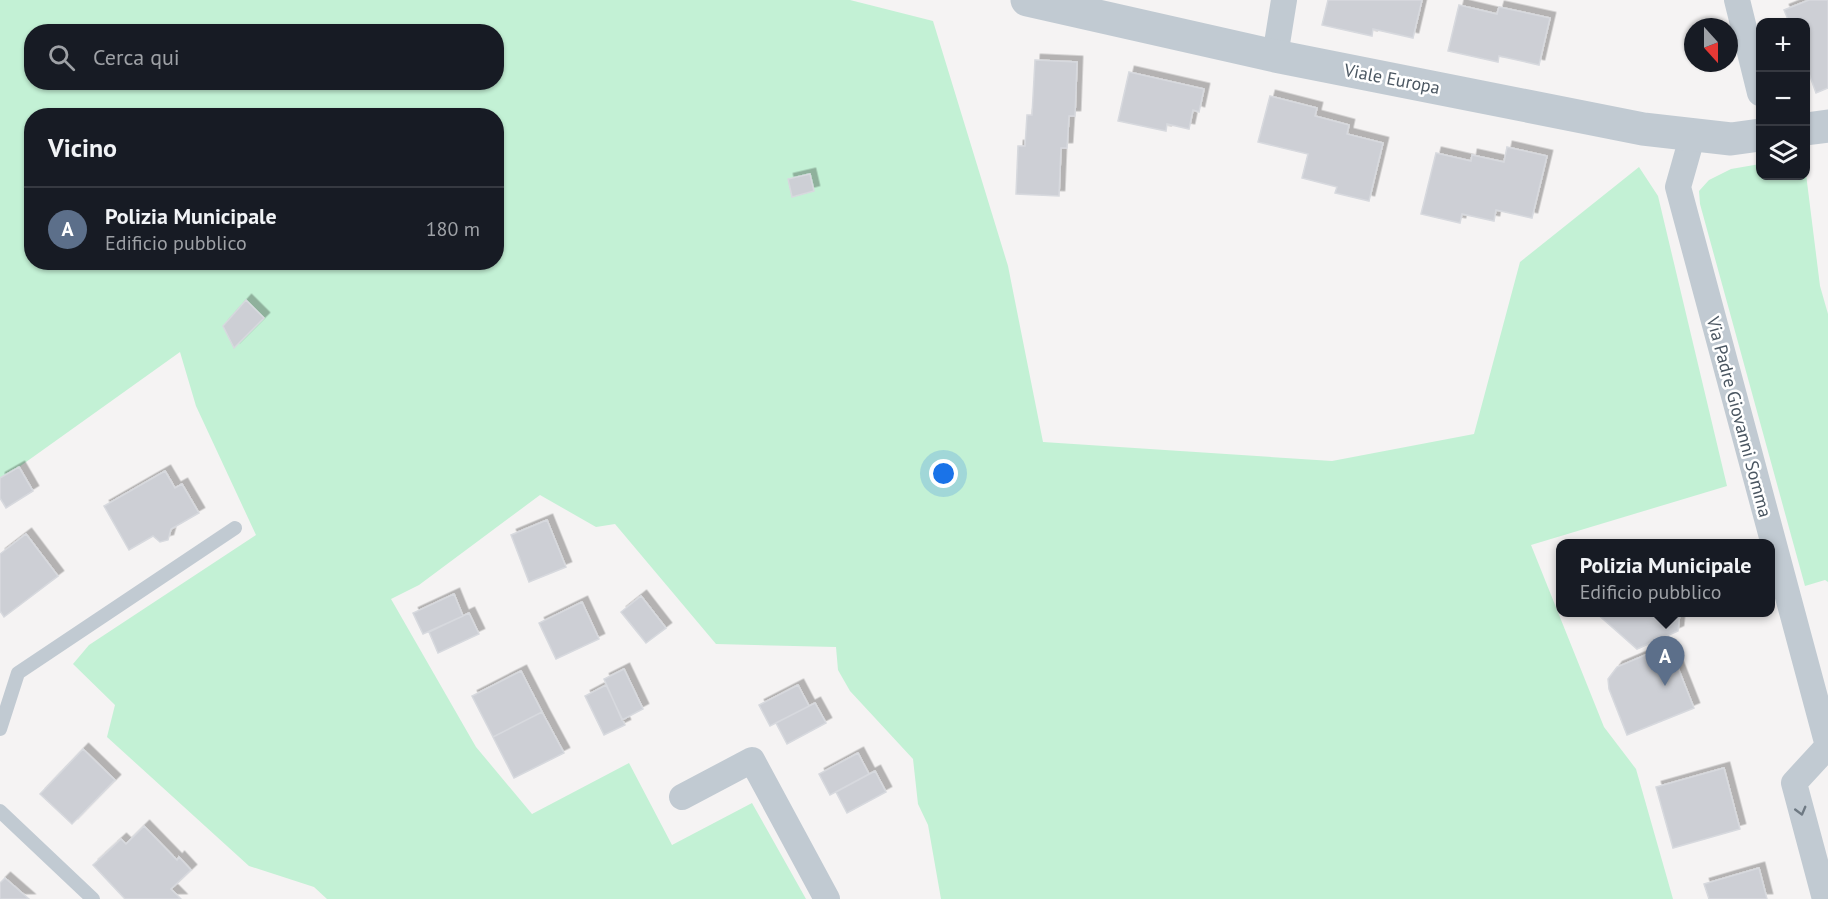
<!DOCTYPE html>
<html lang="it">
<head>
<meta charset="utf-8">
<style>
  :root { --surface:#171b24; --page:#20242c; --text:#f1f3f6; --muted:#9ea1a6; --line:#363941; --accent:#d93025 }
  body { margin:0; font-family:"PT Sans",sans-serif; background:var(--page); color:var(--text) }
  .controls { position:absolute; right:18px; top:18px; display:grid; overflow:hidden; border-radius:12px; box-shadow:0 2px 4px #0004 }
  .controls button { width:54px; height:54px; display:grid; place-items:center; padding:0; border:0; border-bottom:2px solid var(--line); background:var(--surface); color:var(--text); font:30px sans-serif }
  .compass { position:absolute; left:1684px; top:18px; width:54px; height:54px; border-radius:50%; background:var(--surface); box-shadow:0 2px 4px #0004; rotate:159deg }
  .you { position:absolute; left:944px; top:474px; width:21px; height:21px; margin:-15px; border:4px solid #fff; border-radius:50%; background:#1a73e8; box-shadow:0 0 0 9px #1a73e833 }
  .badge { display:grid; place-items:center; width:39px; height:39px; border-radius:50%; background:var(--accent); color:#fff; font-size:20px; font-weight:700 }
  .pin { position:absolute; translate:-50% -50px; filter:drop-shadow(0 2px 3px #0008) }
  .pin::after { content:''; position:absolute; top:32px; width:21px; height:18px; background:inherit; clip-path:polygon(0 0,100% 0,50% 100%) }
  .popup { position:absolute; left:1556px; top:539px; width:219px; height:78px; box-sizing:border-box; display:grid; place-content:center; border-radius:12px; background:var(--surface); filter:drop-shadow(0 2px 4px #0005); font-size:20px; white-space:nowrap; color:var(--muted) }
  .popup b { font-size:22px; color:var(--text) }
  .popup::after { content:''; position:absolute; left:50%; top:100%; margin-left:-12px; border:12px solid transparent; border-top-color:var(--surface) }
  .list { margin:0; padding:0; list-style:none }
  h2 { display:flex; justify-content:space-between; align-items:center; height:78px; margin:0; padding:0 24px; font-size:26px }
  h2 small { font-size:20px; font-weight:400; color:var(--muted) }
  .list li { display:grid; grid-template-columns:39px 1fr auto; gap:18px; align-items:center; box-sizing:border-box; height:84px; padding:0 24px; border-top:2px solid var(--line) }
  .list b { display:block; font-size:22px; white-space:nowrap }
  .list p { margin:0; font-size:20px; white-space:nowrap; color:var(--muted) }
  .list em { font-size:20px; font-style:normal; color:var(--muted) }
  .icon { flex:none; width:33px; height:33px; fill:none; stroke:currentColor; stroke-width:2; stroke-linecap:round; stroke-linejoin:round }
  .map { position:relative; flex:none; width:1828px; height:899px; overflow:hidden }
  .search { position:absolute; background:var(--surface); box-shadow:0 2px 4px #0004; left:24px; top:24px; width:480px; height:66px; display:flex; align-items:center; gap:15px; box-sizing:border-box; padding:0 21px; border-radius:24px; color:var(--muted); font-size:22px }
  .panel { position:absolute; background:var(--surface); box-shadow:0 2px 4px #0004; left:24px; top:108px; width:480px; height:162px; border-radius:24px }
  .map>svg:first-child { display:block }
  .green { fill:#c3f1d5; fill-rule:evenodd }
  .building { fill:#cdcfd5; stroke:#d7d9de; stroke-width:1.5; filter:url(#shadow) }
  .lines { fill:none; stroke-linecap:round; stroke-linejoin:round }
  .service { stroke:#c1cad2; stroke-width:14 }
  .minor { stroke:#c1cad2; stroke-width:26 }
  .tertiary { stroke:#c1cad2; stroke-width:33 }
  .oneway { stroke:#6e7983 }
  .labels { text-anchor:middle; stroke-width:5; stroke-linejoin:round; paint-order:stroke }
  .street-label { font-size:18px; fill:#4a5661; stroke:#fff }
</style>
</head>
<body>
<div class="map">
<svg width="1828" height="899" viewBox="0 0 1828 899">
  <defs>
    <filter id="shadow"><feDropShadow dx="5.5" dy="-5.5" stdDeviation="0" flood-color="#0004"/></filter>
  </defs>
  <rect width="100%" height="100%" fill="#f5f3f3"/>
  <path class="green" d="M0 0H850L933 21 1008 266 1043 442 1332 461 1474 434 1520 262 1639 167 1658 196 1727 486 1531 545 1604 727 1636 769 1673 899H941L928 825 918 804 913 759 850 691 838 670 836 647 716 644 615 524 596 527 540 495 419 585 391 599 476 747 532 814 629 763 672 845 752 803 806 899H327L314 887 249 866 107 737 115 705 73 664 89 645 256 535 196 406 180 352 19 467 0 478ZM32 32H496V82H32ZM32 116H496V262H32Z
    M1760 164V176H1806V174L1820 286 1828 314V582L1825 580 1805 586 1700 204 1699 191 1709 180 1731 169Z"/>
  <path class="building" d="M1328 0H1422L1413 38 1373 29 1372 36 1322 25Z
    M1809 0H1828V88L1816 93 1806 65V22H1789L1784 10Z
    M1459 5 1497 14 1499 7 1550 18 1539 65 1499 56 1498 62 1448 51Z
    M1035 60 1077 62 1075 116H1069L1067 148H1061L1059 196 1016 194 1018 146H1025L1027 115H1032Z
    M1129 72 1204 89 1199 112 1193 110 1189 129 1167 124 1166 131 1118 121Z
    M1270 96 1317 108 1315 116 1349 125 1347 134 1383 143 1369 201 1335 193 1337 187 1302 178 1308 154 1258 142Z
    M1507 147 1547 156 1532 218 1496 210 1494 221 1462 214 1460 223 1421 214 1436 153 1471 161 1472 155 1504 162Z
    M810 174 814 191 792 197 788 179Z
    M246 300 264 318 234 348 223 326Z
    M19 467 33 491 6 508 0 498V478Z
    M165 471 175 488 182 484 199 513 171 529 168 540 160 542 153 536 129 550 104 506Z
    M547 520 566 567 529 582 511 535Z
    M26 534 58 576 4 617 0 611V554Z
    M454 594 463 616 423 634 413 613Z
    M641 596 666 628 646 643 621 612Z
    M582 602 599 639 556 659 539 623Z
    M1595 612H1680L1678 631 1637 649Z
    M469 613 479 634 438 653 429 632Z
    M1669 645 1694 708 1627 735 1609 689 1608 679 1617 667Z
    M624 669 643 709 622 720 604 679Z
    M521 671 542 712 493 737 472 696Z
    M606 685 625 725 604 735 585 696Z
    M798 685 809 706 770 726 759 705Z
    M815 703 826 723 787 744 776 723Z
    M542 712 564 753 514 778 493 737Z
    M83 749 115 780 72 824 40 794Z
    M858 753 869 774 830 795 819 774Z
    M1724 768 1740 829 1673 848 1656 787Z
    M875 771 886 792 847 813 836 792Z
    M144 826 177 860 179 857 191 870 171 889 181 899H125L93 865 121 839 126 844Z
    M1759 868 1767 899H1709L1704 884Z
    M5 878 29 899H0V883Z"/>
  <g class="lines">
    <path class="service" d="M0 729 18 673 235 528
      M0 811 93 899"/>
    <path class="minor" d="M1737 0 1760 93
      M1275 56 1284 0
      M1693 134 1678 187 1828 746
      M682 797 752 760 827 899
      M1825 899 1794 783 1828 746"/>
    <path class="tertiary" d="M1027 0 1275 56 1643 129 1731 139 1760 135
      M1806 129 1828 126"/>
  </g>
  <defs><path id="oneway-chevron" d="M-2-3.5L2.5 0L-2 3.5" fill="none" stroke-width="1.6" stroke-linecap="round" stroke-linejoin="round" transform="scale(1.5)"/></defs>
  <use class="oneway" href="#oneway-chevron" transform="translate(1801 811) rotate(75)"/>
  <g class="labels">
    <g class="street-label">
      <text transform="translate(1392 79) rotate(11)" y="6">Viale Europa</text>
      <text transform="translate(1739 417) rotate(75)" y="6">Via Padre Giovanni Somma</text>
    </g>
  </g>
</svg>
<div class="controls">
<button>+</button>
<button>−</button>
<button><svg class="icon" aria-label="layers" viewBox="0 0 24 24"><path d="M12 4l9 5-9 5-9-5zM3 14l9 5 9-5"/></svg></button>
</div>
<svg class="compass" viewBox="-18 -18 36 36"><path d="M0-13l5 13h-10z" fill="#e53935"/><path d="M0 13l5-13h-10z" fill="#9ea1a6"/></svg>
<div class="you"></div>
<div class="pin badge" style="left:1665px;top:686px;background:#5c6f8a">A</div>
<div class="popup"><b>Polizia Municipale</b>Edificio pubblico</div>
<div class="search"><svg class="icon" aria-label="search" viewBox="0 0 24 24"><circle cx="10" cy="10" r="6"/><path d="M15 15l6 6"/></svg>Cerca qui</div>
<section class="panel">
<h2>Vicino<small></small></h2>
<ul class="list">
<li><span class="badge" style="background:#5c6f8a">A</span><div><b>Polizia Municipale</b><p>Edificio pubblico</p></div><em>180 m</em></li>
</ul>
</section>
</div>
</body>
</html>
